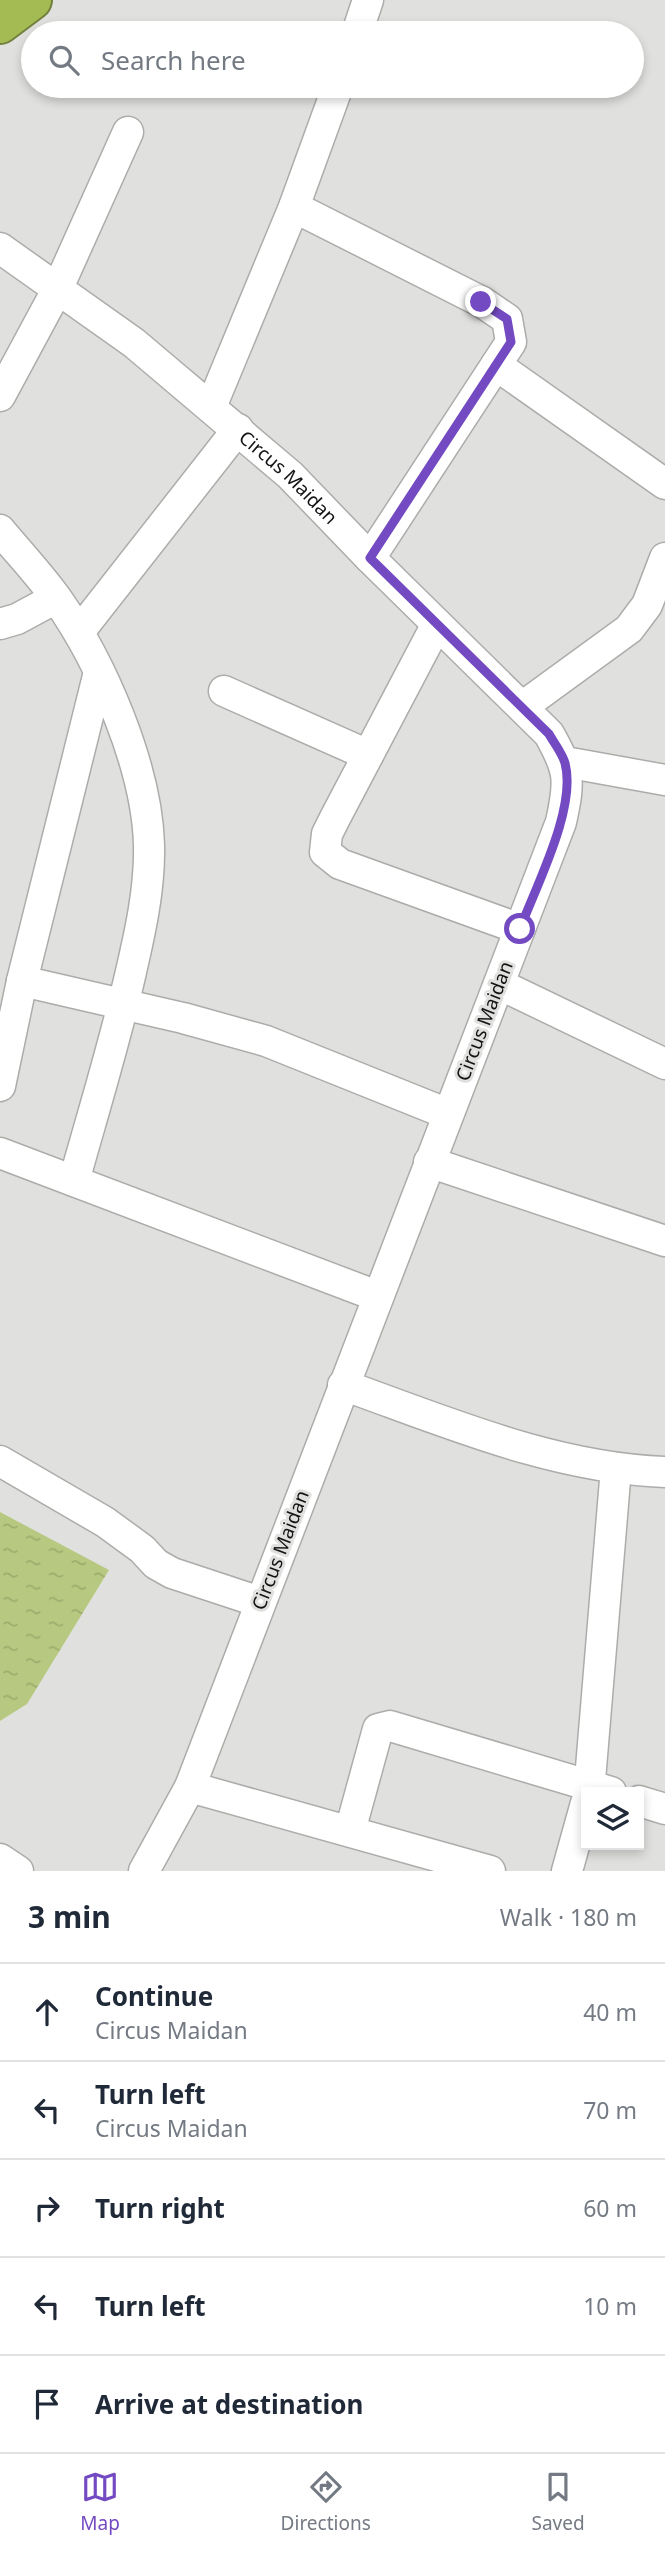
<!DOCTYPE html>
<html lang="en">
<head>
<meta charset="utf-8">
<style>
  :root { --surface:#fff; --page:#f2f2f3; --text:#1f2937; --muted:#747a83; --line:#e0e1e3; --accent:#744ac2 }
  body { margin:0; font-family:"Noto Sans",sans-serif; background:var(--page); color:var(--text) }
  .controls { position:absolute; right:21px; bottom:21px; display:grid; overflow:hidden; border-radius:0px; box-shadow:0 4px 10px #0003 }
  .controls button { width:63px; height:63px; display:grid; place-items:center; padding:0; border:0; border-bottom:2px solid var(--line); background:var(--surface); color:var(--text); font:35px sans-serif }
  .stop { position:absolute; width:21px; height:21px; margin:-16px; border:5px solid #744ac2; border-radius:50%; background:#fff }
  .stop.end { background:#744ac2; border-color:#fff; box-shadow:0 2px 7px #0008 }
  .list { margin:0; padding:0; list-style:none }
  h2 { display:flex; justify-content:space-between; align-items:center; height:91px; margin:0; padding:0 28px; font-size:30px }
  h2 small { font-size:23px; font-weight:400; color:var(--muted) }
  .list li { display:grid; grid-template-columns:46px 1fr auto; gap:21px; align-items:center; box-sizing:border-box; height:98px; padding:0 28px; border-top:2px solid var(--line) }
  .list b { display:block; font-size:26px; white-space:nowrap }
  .list p { margin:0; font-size:23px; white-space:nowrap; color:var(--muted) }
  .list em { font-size:23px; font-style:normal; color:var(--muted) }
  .icon { flex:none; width:38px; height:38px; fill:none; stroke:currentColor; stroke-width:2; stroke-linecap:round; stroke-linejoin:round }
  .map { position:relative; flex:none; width:665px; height:1871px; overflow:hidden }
  .search { position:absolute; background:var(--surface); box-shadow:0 4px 10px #0003; left:21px; right:21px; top:21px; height:77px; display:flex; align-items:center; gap:18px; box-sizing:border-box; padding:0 24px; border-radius:38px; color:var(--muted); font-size:26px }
  .sheet { height:581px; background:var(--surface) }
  nav { display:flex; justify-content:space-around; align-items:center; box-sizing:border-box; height:98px; border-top:2px solid var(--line); background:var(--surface); font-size:19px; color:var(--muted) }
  nav a { display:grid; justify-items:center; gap:4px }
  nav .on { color:var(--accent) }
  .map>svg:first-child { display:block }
  .water { fill:url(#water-ripples) }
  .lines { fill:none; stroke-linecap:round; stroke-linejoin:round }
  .street-casing { stroke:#acadaa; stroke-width:33 }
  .highway-casing { stroke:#71803d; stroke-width:42 }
  .street { stroke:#fff; stroke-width:30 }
  .highway { stroke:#a4bb54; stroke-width:38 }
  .route { stroke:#744ac2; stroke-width:9 }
  .labels { text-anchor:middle; stroke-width:6; stroke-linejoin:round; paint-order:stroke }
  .street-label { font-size:19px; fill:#131312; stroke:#e0e1de }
</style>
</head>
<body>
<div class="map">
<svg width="665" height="1871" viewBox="0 0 665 1871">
  <defs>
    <pattern id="water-ripples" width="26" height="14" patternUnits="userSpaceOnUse" patternTransform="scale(1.75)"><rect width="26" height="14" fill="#b7c980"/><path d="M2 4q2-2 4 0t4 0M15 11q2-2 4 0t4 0" fill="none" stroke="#9cac6e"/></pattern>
  </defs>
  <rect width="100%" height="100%" fill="#e0e1de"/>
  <path class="water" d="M0 1512 109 1570 27 1704 0 1721Z"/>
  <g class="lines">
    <g class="street-casing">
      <g id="street">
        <path d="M357 33 368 0"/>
        <path d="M294 207 482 302 507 319 511 342 370 558"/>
        <path id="s1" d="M0 248 134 343 290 475 370 558 549 734C570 771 570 781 561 822L190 1787 144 1871"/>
        <path d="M496 365 665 484"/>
        <path d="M0 396 57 290 128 132"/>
        <path d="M211 407 294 207 338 86"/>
        <path d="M0 530C19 553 40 575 57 599 102 663 147 767 149 845 150 889 140 933 130 976 114 1045 93 1113 74 1181"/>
        <path d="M0 624 17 619 56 598"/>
        <path d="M437 624 335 818 327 834 325 852 340 864 520 929"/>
        <path d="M79 632 238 429"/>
        <path d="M224 691 368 755"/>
        <path d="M522 707 629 629 647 605 665 558"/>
        <path d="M565 762 665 780"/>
        <path d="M22 981 183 1018 266 1041 448 1114"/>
        <path d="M499 984 665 1064"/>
        <path d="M0 1086 22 981 99 672"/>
        <path d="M0 1153 377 1296"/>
        <path d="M429 1162 665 1241"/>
        <path d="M343 1385C447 1422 553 1468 665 1472"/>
        <path d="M0 1461 105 1522 142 1549 156 1564 172 1573 260 1602"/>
        <path d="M190 1787 490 1871"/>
        <path d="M589 1792 616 1468"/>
        <path d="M639 1801 665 1809"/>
        <path d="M350 1831 378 1729 390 1726 611 1792"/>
        <path d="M0 1859 18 1871"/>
        <path d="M567 1871 586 1803"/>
      </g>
    </g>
    <g class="highway-casing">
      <path id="highway" d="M0 24 32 0"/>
    </g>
    <use href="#street" class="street"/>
    <use href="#highway" class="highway"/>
  </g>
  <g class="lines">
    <path class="route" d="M481 302 507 319 511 342 370 558 549 734C554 743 562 753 565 763 577 808 536 886 520 929"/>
  </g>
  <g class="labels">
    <g class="street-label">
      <text dy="7" stroke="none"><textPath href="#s1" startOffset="369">Circus Maidan</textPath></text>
      <text transform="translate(484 1021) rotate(-69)" y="7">Circus Maidan</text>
      <text transform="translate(280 1550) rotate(-69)" y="7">Circus Maidan</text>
    </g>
  </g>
</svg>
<div class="controls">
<button><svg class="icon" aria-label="layers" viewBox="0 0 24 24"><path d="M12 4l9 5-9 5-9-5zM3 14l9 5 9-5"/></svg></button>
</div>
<div class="stop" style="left:520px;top:929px"></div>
<div class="stop end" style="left:481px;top:302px"></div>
<div class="search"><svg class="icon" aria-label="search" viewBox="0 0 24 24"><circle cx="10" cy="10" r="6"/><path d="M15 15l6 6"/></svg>Search here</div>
</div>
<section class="sheet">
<h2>3 min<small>Walk · 180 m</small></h2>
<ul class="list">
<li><svg class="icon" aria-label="ahead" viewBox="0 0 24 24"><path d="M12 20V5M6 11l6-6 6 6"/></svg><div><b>Continue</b><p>Circus Maidan</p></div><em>40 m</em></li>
<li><svg class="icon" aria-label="left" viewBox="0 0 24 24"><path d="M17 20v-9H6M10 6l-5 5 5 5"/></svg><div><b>Turn left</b><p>Circus Maidan</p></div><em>70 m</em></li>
<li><svg class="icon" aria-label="right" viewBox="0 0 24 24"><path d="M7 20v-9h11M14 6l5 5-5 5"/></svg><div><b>Turn right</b></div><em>60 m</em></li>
<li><svg class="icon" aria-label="left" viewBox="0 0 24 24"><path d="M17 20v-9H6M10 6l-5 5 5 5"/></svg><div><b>Turn left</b></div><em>10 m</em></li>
<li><svg class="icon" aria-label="arrive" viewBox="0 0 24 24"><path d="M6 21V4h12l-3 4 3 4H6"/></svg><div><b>Arrive at destination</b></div></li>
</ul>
</section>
<nav>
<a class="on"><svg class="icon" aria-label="map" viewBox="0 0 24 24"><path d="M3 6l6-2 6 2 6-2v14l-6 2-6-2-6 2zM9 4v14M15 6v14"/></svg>Map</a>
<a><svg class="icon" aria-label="directions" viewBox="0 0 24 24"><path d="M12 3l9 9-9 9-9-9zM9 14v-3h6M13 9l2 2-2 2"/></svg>Directions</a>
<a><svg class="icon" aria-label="saved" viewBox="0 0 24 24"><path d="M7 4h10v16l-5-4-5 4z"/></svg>Saved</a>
</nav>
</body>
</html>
